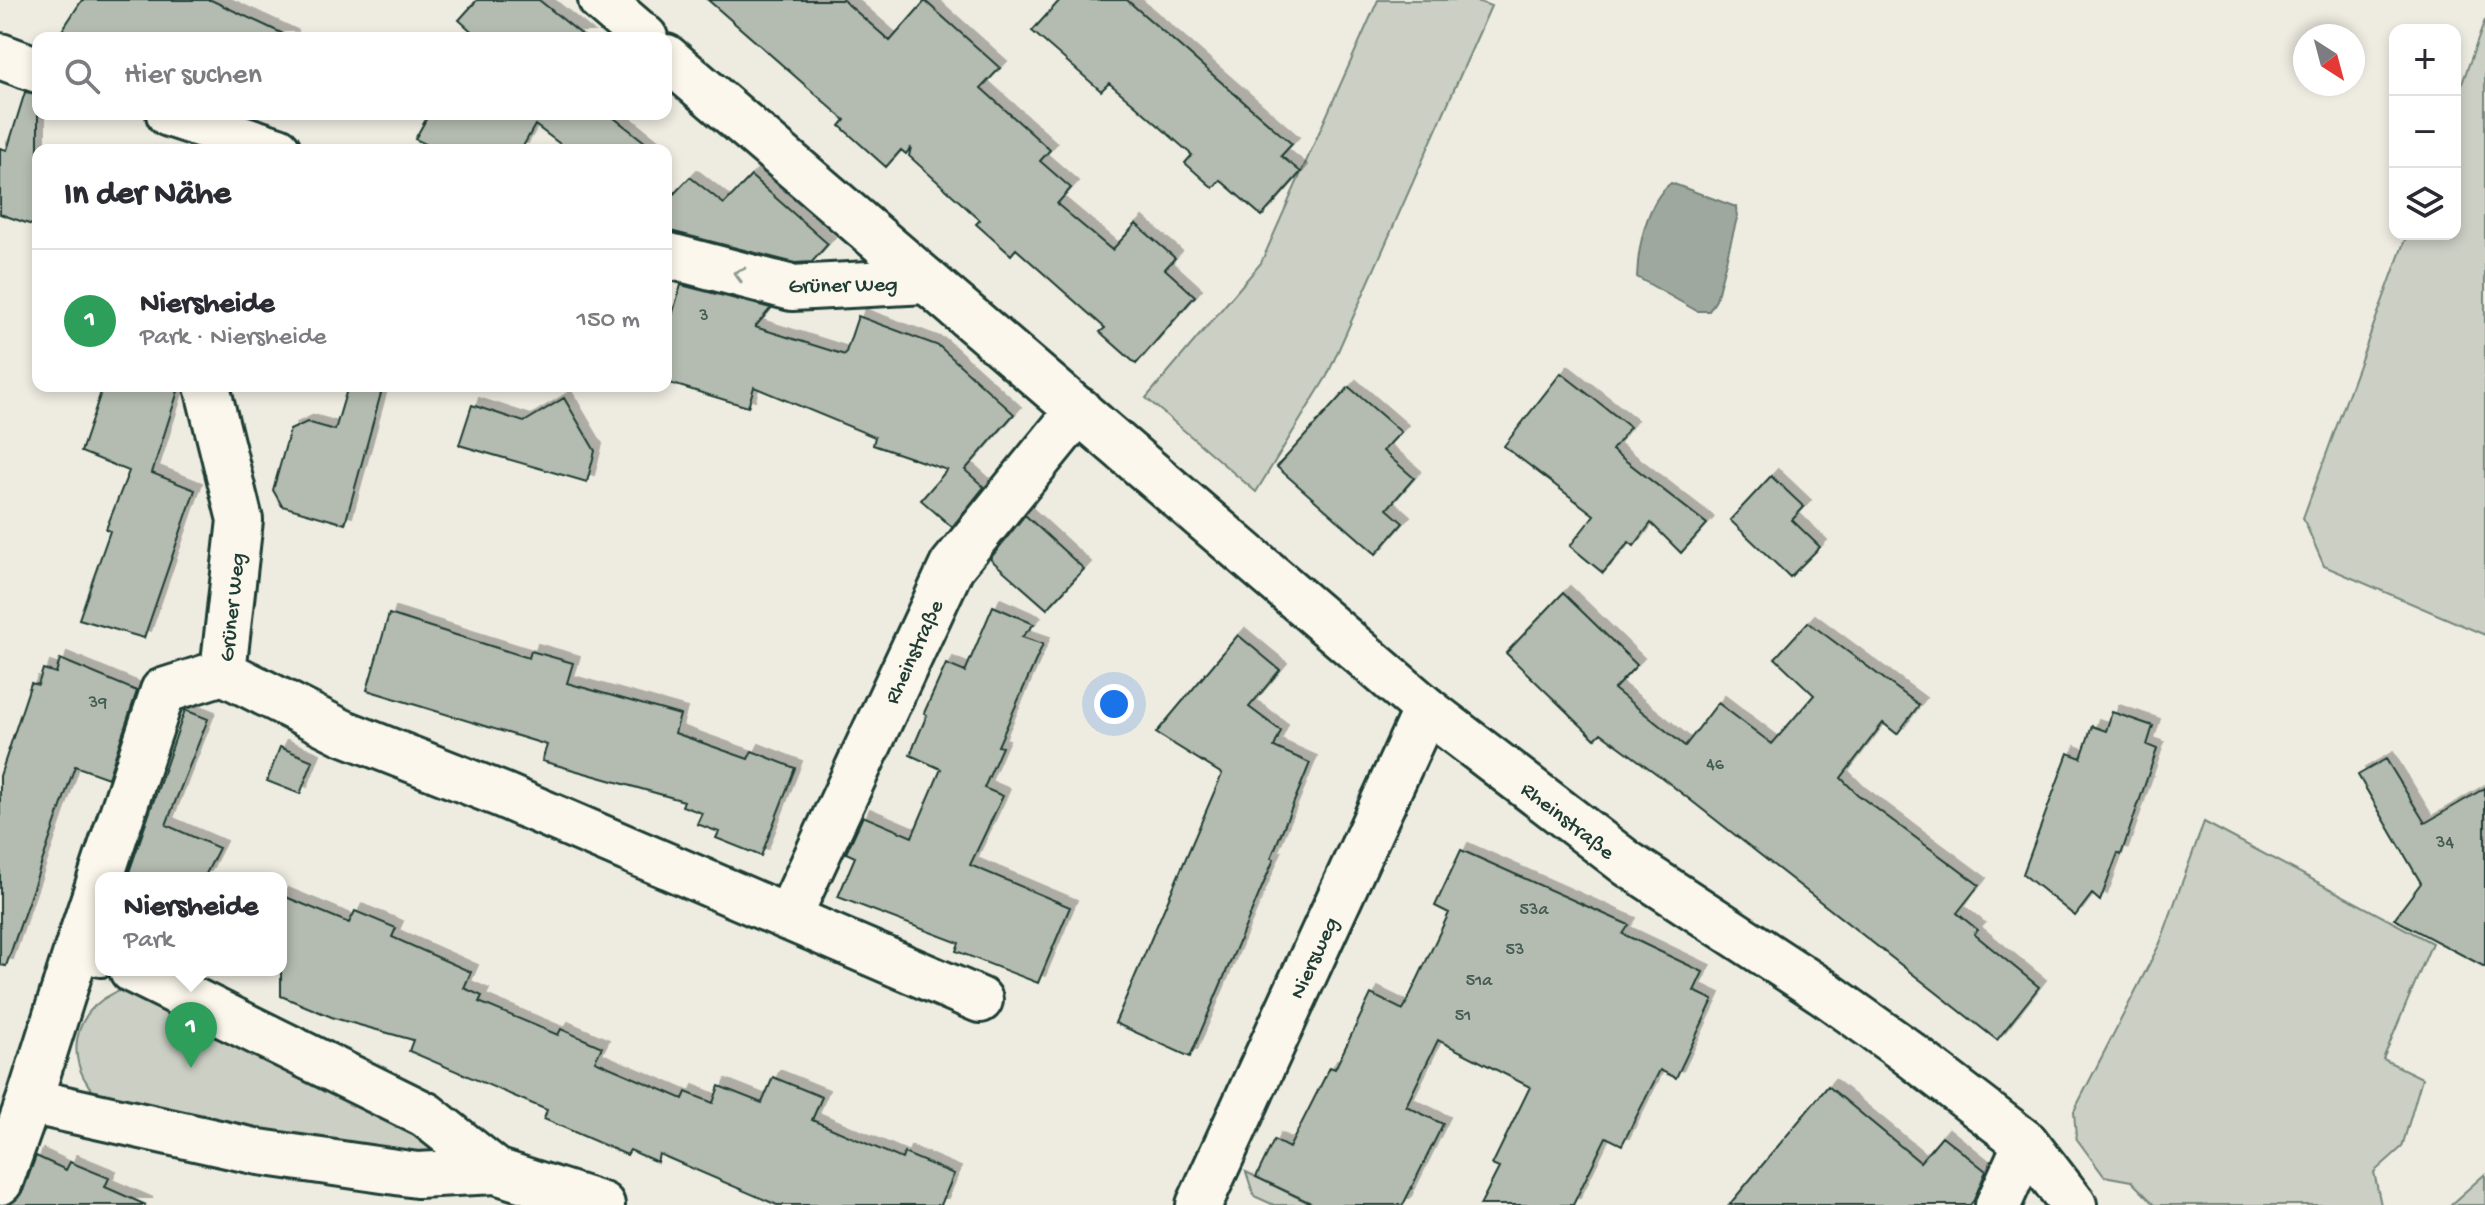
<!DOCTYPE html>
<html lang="de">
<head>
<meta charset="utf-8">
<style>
  :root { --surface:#fff; --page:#f2f2f3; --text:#2b2b33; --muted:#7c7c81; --line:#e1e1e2; --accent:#db2777 }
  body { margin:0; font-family:"Gochi Hand",sans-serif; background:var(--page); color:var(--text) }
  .controls { position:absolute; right:24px; top:24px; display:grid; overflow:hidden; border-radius:16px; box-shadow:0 4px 12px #0003 }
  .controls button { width:72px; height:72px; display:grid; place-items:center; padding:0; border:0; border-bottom:2px solid var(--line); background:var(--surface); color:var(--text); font:40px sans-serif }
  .compass { position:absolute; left:2293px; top:24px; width:72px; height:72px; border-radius:50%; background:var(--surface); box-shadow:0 4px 12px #0003; rotate:144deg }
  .you { position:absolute; left:1114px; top:704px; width:28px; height:28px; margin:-20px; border:6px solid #fff; border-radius:50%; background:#1a73e8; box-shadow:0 0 0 12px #1a73e833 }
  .badge { display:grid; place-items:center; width:52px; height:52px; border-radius:50%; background:var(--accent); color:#fff; font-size:26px; font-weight:700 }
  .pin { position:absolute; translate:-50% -66px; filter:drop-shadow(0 2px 4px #0008) }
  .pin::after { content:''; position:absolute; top:42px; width:28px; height:24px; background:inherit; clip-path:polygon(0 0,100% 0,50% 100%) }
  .popup { position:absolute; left:95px; top:872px; width:192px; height:104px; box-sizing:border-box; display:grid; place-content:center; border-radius:16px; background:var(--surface); filter:drop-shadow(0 2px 6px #0005); font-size:26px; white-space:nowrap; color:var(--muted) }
  .popup b { font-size:30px; color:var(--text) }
  .popup::after { content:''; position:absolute; left:50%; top:100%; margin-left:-16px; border:16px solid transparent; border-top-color:var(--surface) }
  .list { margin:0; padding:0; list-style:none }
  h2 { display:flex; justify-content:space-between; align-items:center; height:104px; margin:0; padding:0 32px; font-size:34px }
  h2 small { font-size:26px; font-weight:400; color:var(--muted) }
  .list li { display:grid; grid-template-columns:52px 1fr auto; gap:24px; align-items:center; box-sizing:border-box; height:144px; padding:0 32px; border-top:2px solid var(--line) }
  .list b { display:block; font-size:30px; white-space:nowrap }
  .list p { margin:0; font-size:26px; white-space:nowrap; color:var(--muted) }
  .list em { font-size:26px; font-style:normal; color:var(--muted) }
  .icon { flex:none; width:44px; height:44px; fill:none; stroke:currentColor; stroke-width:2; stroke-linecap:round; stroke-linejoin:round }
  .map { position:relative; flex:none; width:2485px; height:1205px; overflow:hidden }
  .search { position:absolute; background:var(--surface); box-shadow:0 4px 12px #0003; left:32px; top:32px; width:640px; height:88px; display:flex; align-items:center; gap:20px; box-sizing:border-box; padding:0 28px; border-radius:16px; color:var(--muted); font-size:30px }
  .panel { position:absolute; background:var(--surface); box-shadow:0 4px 12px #0003; left:32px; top:144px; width:640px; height:248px; border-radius:16px }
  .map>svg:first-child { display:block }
  .green { fill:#cbcfc4; stroke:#75867c; stroke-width:2 }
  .water { fill:#9fa89f; stroke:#6c7d74; stroke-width:2 }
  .building { fill:#b4bbb0; stroke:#1f3d34; stroke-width:2; filter:url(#shadow) }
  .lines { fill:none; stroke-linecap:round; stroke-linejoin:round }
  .minor-casing { stroke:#1f3d34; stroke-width:50 }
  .tertiary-casing { stroke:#1f3d34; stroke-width:50 }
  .minor { stroke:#fbf7ec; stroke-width:44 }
  .tertiary { stroke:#fbf7ec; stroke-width:44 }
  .oneway { stroke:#8d9a90 }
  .labels { text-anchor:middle; stroke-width:8; stroke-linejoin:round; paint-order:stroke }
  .number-label { font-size:18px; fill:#445c53 }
  .street-label { font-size:22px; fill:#1f3d34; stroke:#fbf7ec }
</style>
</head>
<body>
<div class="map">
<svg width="2485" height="1205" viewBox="0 0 2485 1205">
  <defs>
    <filter id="shadow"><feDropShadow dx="7" dy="-7" stdDeviation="0" flood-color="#0004"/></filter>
  </defs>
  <rect width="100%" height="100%" fill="#eeece1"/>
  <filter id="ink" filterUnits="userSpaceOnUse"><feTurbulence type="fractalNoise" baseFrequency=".0125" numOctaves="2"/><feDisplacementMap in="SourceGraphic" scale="16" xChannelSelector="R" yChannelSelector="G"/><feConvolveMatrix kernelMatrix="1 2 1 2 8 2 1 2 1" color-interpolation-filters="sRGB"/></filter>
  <g filter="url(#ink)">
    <path class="green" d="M1378 0H1474L1491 6 1327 376 1256 492 1146 398 1261 263Z
      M2485 20V635L2324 566 2303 518 2407 234H2455V103Z
      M2204 822 2432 943 2383 1059 2422 1078 2402 1147 2374 1172 2381 1205H2155L2131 1181 2104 1176 2076 1138 2074 1111 2160 943Z
      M136 986 155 992 437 1146 435 1154 427 1156 115 1110C56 1074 66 999 136 986Z
      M1246 1172 1313 1205H1274L1254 1196Z
      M2485 1174V1205H2450Z"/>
    <path class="water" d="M1671 183 1736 207 1737 218 1716 300 1709 311H1697L1637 277C1638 247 1647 201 1671 183Z"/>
    <path class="building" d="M82 0H211L292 38H57Z
      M477 0H539L586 38H479L459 20Z
      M708 0H843L890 41 925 1 1000 68 981 88 1050 150 1040 161 1071 188 1057 204 1112 250 1136 224 1175 258 1165 269 1195 296 1136 364 1100 332 1105 328 1016 249 1011 255 976 224 980 220 909 156 911 147 906 154 901 150 886 167 840 126 845 120Z
      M1060 0H1127L1292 144 1281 156 1301 172 1262 216 1220 180 1213 188 1185 163 1192 155 1134 104 1109 83 1101 91 1032 31Z
      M25 92 38 94V227L0 214V148L7 150Z
      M429 114H609L655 150H568L535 125 521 150H438L415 139Z
      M751 176 828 244 812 262 795 263 666 230V202L690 177 724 204Z
      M681 285 771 308 755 327 845 355 858 316 939 346 1014 414 965 470 984 487 952 527 921 500 947 470 873 445 875 437 754 387 748 407 666 382V336Z
      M1561 373 1630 427 1612 450 1707 524 1681 553 1651 523 1634 546 1629 542 1603 573 1570 546 1594 515 1504 446Z
      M103 386H154L178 391 152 473 195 490 144 638 79 619 110 531 106 529 129 471 81 452Z
      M348 386H383L345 524 282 506 273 490 290 430 307 422 335 430Z
      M1349 387 1401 432 1383 451 1414 478 1387 509 1403 523 1376 554 1277 467Z
      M564 398 595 451 587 482 459 445 472 405 524 422Z
      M1771 476 1804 507 1792 520 1820 547 1790 577 1730 520Z
      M1025 515 1084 569 1047 609 990 559Z
      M1563 593 1637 665 1614 689 1685 746 1718 703 1772 744 1814 695 1775 658 1808 622 1919 705 1897 734 1883 723 1841 778 1857 794 1979 885 1957 913 1978 930 1974 934 2039 987 1997 1040 1661 777 1601 733 1595 739 1506 653Z
      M993 606 1034 624 1022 637 1043 644 998 746 1002 747 984 788 1003 796 970 865 1070 907 1038 983 956 951 959 943 838 897 855 857 846 853 863 816 912 837 941 769 910 755 927 715 924 713 946 664 965 672Z
      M389 614 529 658 531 651 573 663 567 683 680 715 675 733 748 759 752 751 795 768 761 856 716 838 719 832 697 824 702 813 682 806 684 801 542 761 547 745 367 690Z
      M1238 635 1280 670 1249 707 1281 731 1274 747 1310 763 1271 858 1274 859 1190 1057 1115 1023 1222 774 1156 733Z
      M60 659 137 691 108 778 75 766 6 966 0 965V776L31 683 38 685 43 669 56 673Z
      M185 710 208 719 166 825 219 848 204 878H127Z
      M2112 712 2153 726 2147 745 2157 749 2121 855 2118 853 2100 901 2092 894 2075 916 2023 874 2068 753 2081 758 2092 726 2106 731Z
      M280 747 313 761 300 794 267 781Z
      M2386 759 2425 823 2485 788V967L2394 919 2421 883 2358 775Z
      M1461 850 1629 925 1623 934 1703 972 1694 991 1713 1000 1676 1078 1660 1070 1622 1145 1606 1137 1573 1205H1480L1499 1168 1492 1165 1530 1087 1438 1040 1406 1106 1443 1124 1403 1205H1315L1256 1177 1274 1140 1289 1148 1330 1067 1335 1069 1371 994 1403 1010 1449 913 1435 906Z
      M281 895 349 923 355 911 396 928 392 937 471 972 464 988 482 996 479 1002 558 1035 561 1029 602 1047 595 1061 683 1099 686 1092 713 1103 719 1086 762 1103 773 1077 822 1097 812 1120 902 1159 904 1153 954 1174 941 1205H777L659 1154 657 1162 630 1150 627 1155 544 1119 547 1110 409 1051 413 1040 334 1018 281 996Z
      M1828 1086 1920 1162 1942 1136 1986 1171 1974 1200 1970 1205H1729Z
      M36 1156 66 1170 70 1162 109 1178 105 1187 146 1205H8L23 1191Z"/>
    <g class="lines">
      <g class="minor-casing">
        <path id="minor" d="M0 56 38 70
          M169 114 278 150
          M666 255 792 288 927 281
          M207 386 240 520 223 672 342 732 502 795 980 1000
          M788 918 952 566 1079 410
          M79 943 29 1101 259 1152 417 1175 496 1171 602 1205
          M101 954 79 943 163 691 223 672
          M132 970 426 1115 496 1171
          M0 1182 29 1101
          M1199 1205 1426 709
          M1998 1205 2026 1143"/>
      </g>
      <g class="tertiary-casing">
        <path id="tertiary" d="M601 0 645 38
          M666 57 1426 709 1628 864 1822 991 1902 1048 2026 1143 2074 1205"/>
      </g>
      <use href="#minor" class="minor"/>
      <use href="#tertiary" class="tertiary"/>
    </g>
    <defs><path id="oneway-chevron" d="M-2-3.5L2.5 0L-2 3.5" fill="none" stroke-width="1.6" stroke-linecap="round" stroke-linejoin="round" transform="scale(2)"/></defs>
    <use class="oneway" href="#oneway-chevron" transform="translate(739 274) rotate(-165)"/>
  </g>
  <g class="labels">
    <g class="number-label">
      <text x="704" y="320">3</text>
      <text x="98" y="707">39</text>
      <text x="1715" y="769">46</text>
      <text x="2445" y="847">34</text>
      <text x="1534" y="914">53a</text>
      <text x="1515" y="954">53</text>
      <text x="1479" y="985">51a</text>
      <text x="1463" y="1020">51</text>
    </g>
    <g class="street-label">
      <text transform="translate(843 283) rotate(-1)" y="8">Grüner Weg</text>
      <text transform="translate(230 607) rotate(-84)" y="8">Grüner Weg</text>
      <text transform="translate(912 651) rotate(-65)" y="8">Rheinstraße</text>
      <text transform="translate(1569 819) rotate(38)" y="8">Rheinstraße</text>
      <text transform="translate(1312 957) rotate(-65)" y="8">Niersweg</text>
    </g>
  </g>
</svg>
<div class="controls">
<button>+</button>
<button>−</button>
<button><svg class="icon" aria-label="layers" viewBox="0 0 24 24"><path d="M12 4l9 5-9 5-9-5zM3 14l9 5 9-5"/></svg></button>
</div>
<svg class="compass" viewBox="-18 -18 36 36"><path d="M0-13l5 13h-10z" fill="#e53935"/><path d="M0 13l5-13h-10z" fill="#7c7c81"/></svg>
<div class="you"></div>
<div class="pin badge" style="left:191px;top:1068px;background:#2e9e5b">1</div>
<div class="popup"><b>Niersheide</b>Park</div>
<div class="search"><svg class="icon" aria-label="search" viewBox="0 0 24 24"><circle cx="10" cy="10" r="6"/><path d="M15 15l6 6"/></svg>Hier suchen</div>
<section class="panel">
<h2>In der Nähe<small></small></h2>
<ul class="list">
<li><span class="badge" style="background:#2e9e5b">1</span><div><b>Niersheide</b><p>Park · Niersheide</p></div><em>150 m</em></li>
</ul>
</section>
</div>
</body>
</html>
